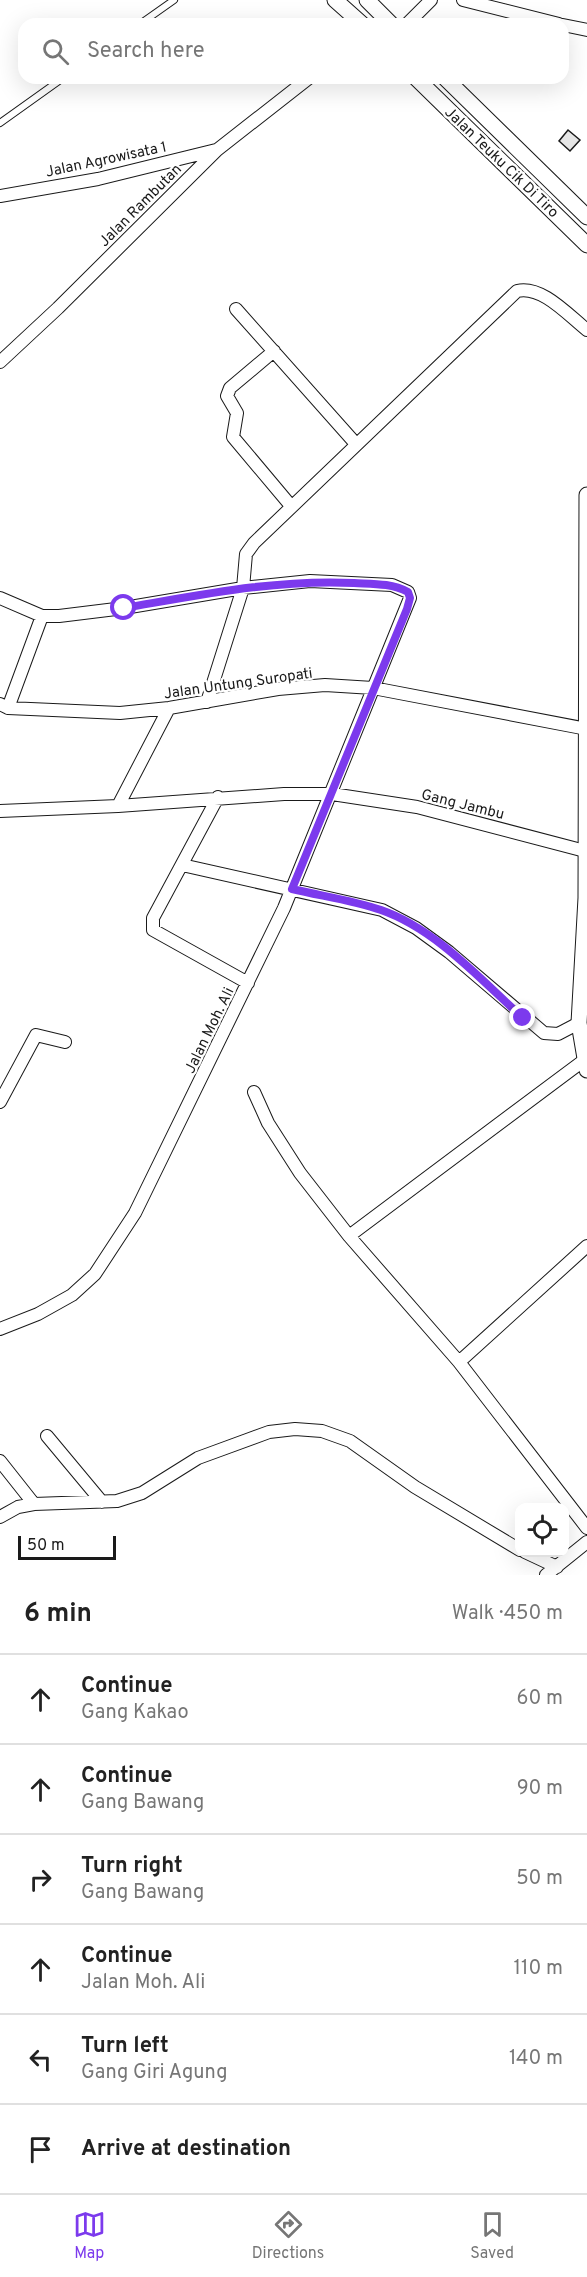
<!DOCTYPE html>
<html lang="en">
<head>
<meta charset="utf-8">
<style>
  :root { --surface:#fff; --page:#f6f6f6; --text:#222; --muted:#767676; --line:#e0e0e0; --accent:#7c3aed }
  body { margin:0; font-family:Overpass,sans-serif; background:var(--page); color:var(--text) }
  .controls { position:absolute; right:18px; bottom:18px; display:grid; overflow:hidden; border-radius:12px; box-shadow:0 6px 24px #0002 }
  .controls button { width:54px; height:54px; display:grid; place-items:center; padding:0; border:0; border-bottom:2px solid var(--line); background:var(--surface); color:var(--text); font:30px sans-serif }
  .scale { position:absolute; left:18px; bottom:15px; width:98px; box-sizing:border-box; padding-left:6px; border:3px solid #1a1a1a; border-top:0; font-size:16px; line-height:21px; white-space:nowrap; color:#1a1a1a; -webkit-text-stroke:4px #fff; paint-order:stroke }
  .stop { position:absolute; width:18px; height:18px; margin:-14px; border:4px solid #7c3aed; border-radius:50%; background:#fff }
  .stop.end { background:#7c3aed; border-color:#fff; box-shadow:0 2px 6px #0008 }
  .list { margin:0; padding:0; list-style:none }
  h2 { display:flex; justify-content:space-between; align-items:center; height:78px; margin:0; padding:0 24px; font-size:26px }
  h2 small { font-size:20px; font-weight:400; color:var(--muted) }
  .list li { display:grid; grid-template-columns:39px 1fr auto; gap:18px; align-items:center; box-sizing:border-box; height:90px; padding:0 24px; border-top:2px solid var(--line) }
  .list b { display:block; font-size:22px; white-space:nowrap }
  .list p { margin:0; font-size:20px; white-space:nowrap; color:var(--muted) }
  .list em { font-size:20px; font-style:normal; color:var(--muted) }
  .icon { flex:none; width:33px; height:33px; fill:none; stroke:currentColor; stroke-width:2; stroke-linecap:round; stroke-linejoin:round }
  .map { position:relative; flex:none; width:587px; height:1575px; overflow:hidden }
  .search { position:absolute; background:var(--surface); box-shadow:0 6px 24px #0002; left:18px; right:18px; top:18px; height:66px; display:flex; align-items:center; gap:15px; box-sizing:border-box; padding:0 21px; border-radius:18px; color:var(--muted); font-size:22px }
  .sheet { height:618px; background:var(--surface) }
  nav { display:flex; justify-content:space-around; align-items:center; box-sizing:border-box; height:84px; border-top:2px solid var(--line); background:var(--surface); font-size:16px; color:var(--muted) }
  nav a { display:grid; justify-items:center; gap:3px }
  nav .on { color:var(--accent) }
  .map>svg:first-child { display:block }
  .building { fill:#e6e6e6; stroke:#1a1a1a; stroke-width:1.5 }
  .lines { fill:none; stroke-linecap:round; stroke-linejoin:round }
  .service-casing { stroke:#1a1a1a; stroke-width:8 }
  .minor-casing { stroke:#1a1a1a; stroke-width:14 }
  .tertiary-casing { stroke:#1a1a1a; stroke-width:17 }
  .service { stroke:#fff; stroke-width:6 }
  .minor { stroke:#fff; stroke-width:12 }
  .tertiary { stroke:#fff; stroke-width:15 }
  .route { stroke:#7c3aed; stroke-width:8 }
  .labels { text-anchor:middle; stroke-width:4.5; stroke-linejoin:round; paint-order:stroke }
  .street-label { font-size:15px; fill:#1a1a1a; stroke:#fff }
</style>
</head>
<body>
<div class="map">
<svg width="587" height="1575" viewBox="0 0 587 1575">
  <rect width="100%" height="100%" fill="#fff"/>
  <path class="building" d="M568 130 580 140 570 151 559 141Z"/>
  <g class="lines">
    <g class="service-casing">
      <path id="service" d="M140 24 174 0
        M0 123 63 78"/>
    </g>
    <g class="minor-casing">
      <path id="minor" d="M463 0 559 24
        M407 24 431 0
        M563 25 587 30
        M0 196 98 179 216 150
        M236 309 356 444
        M274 351 230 388 227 396 237 413 233 437 291 506
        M0 362 58 308 217 150 309 78
        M0 598 42 616H59L124 608 243 588 310 581 392 585 408 592 410 598 284 908 135 1213 95 1274 72 1295 38 1314 0 1329
        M207 702 243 588 246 554 254 543 517 291C542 285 568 315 587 330
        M0 704 8 708 120 713 169 708 278 689 325 685 373 688 587 729
        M8 708 42 616
        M218 797 153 918V930L248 983
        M118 806 169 708
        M0 811 118 806 284 794H332L417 807 585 851
        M182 865 382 910 416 928 449 952 544 1033 558 1034 579 1023
        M254 1092 268 1123 300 1173 349 1236 459 1362 587 1528
        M0 1102 36 1035 65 1042
        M349 1236 583 1061
        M459 1362 587 1246
        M47 1436 102 1502
        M0 1461 34 1504
        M0 1517 18 1507 34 1504 117 1501 142 1493 198 1458 269 1432 295 1429 322 1431 350 1441 415 1487 520 1550
        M525 1552 557 1567
        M546 1575 587 1542"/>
    </g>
    <g class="tertiary-casing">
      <path id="tertiary" d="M335 0 362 24
        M367 0 391 24
        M416 78 587 245
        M445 78 587 217
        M587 495 586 898 579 1023 587 1070"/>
    </g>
    <use href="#service" class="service"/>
    <use href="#minor" class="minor"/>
    <use href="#tertiary" class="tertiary"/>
  </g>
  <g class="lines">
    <path class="route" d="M124 608C200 595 276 579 354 583 373 584 391 583 408 592L410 598 407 609 292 889C321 896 353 900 381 910 436 929 481 980 523 1018"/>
  </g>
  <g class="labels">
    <g class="street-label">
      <text transform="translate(106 159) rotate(-12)" y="5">Jalan Agrowisata 1</text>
      <text transform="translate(502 162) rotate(44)" y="5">Jalan Teuku Cik Di Tiro</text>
      <text transform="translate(140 205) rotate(-45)" y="5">Jalan Rambutan</text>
      <text transform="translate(238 683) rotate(-8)" y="5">Jalan Untung Suropati</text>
      <text transform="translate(463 804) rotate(14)" y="5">Gang Jambu</text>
      <text transform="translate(209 1030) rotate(-64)" y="5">Jalan Moh. Ali</text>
    </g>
  </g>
</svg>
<div class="controls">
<button><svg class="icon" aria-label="locate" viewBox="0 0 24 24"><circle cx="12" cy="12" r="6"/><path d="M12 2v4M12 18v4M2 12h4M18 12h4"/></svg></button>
</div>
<div class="scale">50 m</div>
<div class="stop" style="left:124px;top:608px"></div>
<div class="stop end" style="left:523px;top:1018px"></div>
<div class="search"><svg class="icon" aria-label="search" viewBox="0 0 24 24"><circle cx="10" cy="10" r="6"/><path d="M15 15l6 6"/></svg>Search here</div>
</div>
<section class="sheet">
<h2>6 min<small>Walk · 450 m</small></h2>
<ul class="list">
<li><svg class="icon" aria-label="ahead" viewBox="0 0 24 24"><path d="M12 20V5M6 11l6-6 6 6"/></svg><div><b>Continue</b><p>Gang Kakao</p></div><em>60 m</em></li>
<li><svg class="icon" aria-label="ahead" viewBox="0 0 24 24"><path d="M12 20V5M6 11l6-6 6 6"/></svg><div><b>Continue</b><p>Gang Bawang</p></div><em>90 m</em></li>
<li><svg class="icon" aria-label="right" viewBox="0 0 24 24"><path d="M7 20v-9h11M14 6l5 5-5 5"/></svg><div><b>Turn right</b><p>Gang Bawang</p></div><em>50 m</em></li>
<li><svg class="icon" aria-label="ahead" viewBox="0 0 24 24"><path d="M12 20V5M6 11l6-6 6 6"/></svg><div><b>Continue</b><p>Jalan Moh. Ali</p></div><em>110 m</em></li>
<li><svg class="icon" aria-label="left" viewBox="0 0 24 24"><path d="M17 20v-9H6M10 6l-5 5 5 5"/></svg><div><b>Turn left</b><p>Gang Giri Agung</p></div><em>140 m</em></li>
<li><svg class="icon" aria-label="arrive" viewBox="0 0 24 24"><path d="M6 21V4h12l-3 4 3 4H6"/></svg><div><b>Arrive at destination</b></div></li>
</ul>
</section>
<nav>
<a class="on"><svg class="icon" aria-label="map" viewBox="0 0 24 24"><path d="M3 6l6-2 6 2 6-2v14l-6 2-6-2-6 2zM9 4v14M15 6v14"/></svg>Map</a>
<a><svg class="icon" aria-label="directions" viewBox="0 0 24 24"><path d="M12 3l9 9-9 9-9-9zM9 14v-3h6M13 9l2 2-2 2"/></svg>Directions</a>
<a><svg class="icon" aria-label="saved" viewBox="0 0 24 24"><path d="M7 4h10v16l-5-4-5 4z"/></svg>Saved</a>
</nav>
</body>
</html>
